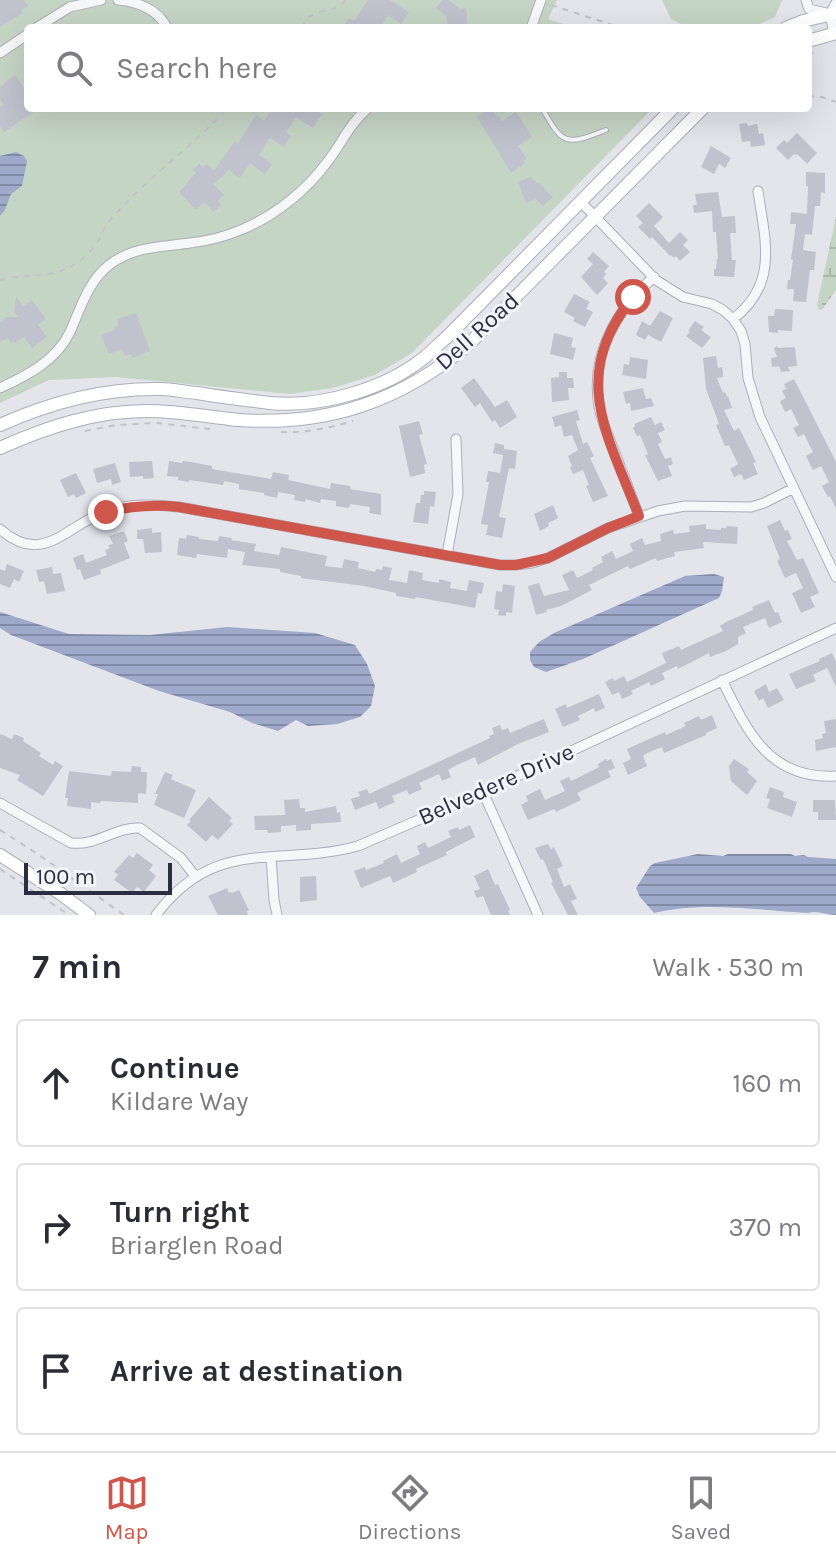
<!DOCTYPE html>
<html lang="en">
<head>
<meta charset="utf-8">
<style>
  :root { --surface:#fff; --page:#f2f2f3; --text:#2b2b33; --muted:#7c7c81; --line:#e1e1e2; --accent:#ce564b }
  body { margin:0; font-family:Karla,sans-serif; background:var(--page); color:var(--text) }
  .scale { position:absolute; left:24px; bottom:20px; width:148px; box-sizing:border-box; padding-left:8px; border:4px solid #2b2e43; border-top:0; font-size:22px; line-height:28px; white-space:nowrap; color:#2b2e43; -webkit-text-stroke:6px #f3f4f8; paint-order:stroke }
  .stop { position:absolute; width:24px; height:24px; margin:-18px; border:6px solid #ce564b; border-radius:50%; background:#fff }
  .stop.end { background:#ce564b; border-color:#fff; box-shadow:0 2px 8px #0008 }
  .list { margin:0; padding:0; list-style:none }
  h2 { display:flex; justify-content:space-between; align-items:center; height:104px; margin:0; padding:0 32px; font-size:34px }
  h2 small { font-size:26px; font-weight:400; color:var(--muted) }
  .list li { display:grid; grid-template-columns:52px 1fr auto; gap:24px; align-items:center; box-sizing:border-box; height:128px; margin:0 16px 16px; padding:0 16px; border:2px solid var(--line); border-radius:8px }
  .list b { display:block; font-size:30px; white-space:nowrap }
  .list p { margin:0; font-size:26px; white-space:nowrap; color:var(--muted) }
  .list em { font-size:26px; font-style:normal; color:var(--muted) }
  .icon { flex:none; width:44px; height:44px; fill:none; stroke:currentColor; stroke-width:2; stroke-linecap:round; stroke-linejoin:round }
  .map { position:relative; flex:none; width:836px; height:915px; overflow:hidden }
  .search { position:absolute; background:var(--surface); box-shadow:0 8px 32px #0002; left:24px; right:24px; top:24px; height:88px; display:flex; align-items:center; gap:20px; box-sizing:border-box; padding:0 28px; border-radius:8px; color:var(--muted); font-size:30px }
  .sheet { height:536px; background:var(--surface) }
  nav { display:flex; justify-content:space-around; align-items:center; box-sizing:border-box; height:112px; border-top:2px solid var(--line); background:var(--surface); font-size:22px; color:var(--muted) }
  nav a { display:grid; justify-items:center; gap:4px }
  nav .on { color:var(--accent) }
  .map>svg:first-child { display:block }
  .green { fill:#c5d5c4 }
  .wetland { fill:url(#wetland-marsh) }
  .water { fill:url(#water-rules) }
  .building { fill:#c0c2ce }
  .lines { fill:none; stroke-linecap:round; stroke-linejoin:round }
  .lane-casing { stroke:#acaeb9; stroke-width:6 }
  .street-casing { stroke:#acaeb9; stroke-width:11 }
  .secondary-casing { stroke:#acaeb9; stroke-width:14 }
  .path { stroke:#c1c3ca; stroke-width:2; stroke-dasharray:6 6; stroke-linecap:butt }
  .lane { stroke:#f6f7f9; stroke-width:4 }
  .street { stroke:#f6f7f9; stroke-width:9 }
  .secondary { stroke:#fff; stroke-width:12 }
  .route { stroke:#ce564b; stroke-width:10 }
  .labels { text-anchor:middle; stroke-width:6; stroke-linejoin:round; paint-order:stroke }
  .street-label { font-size:24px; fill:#2b2e43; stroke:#f3f4f8 }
</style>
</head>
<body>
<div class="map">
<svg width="836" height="915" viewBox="0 0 836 915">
  <defs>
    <pattern id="wetland-marsh" width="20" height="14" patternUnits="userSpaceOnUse" patternTransform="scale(2)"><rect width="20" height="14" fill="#c5d5c4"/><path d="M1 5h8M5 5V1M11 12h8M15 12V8" fill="none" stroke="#a9b7aa"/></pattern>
    <pattern id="water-rules" width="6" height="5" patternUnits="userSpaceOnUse" patternTransform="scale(2)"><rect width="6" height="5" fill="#9faaca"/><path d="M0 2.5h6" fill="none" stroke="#828ba6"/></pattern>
  </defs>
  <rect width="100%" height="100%" fill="#e3e5eb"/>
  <path class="green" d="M0 0H557L548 19 575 28H28V108H653L412 353 375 375 333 388 289 394 116 377 49 380 0 403Z
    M662 0H782L775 17 751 28H689L671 19Z"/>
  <path class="wetland" d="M836 217V290L822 310 818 309 817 305Z"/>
  <path class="water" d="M16 152 24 156 27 161 22 186 11 194 4 212 0 215V156Z
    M714 574 724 577 722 591 719 598 583 659 546 672 534 667 530 660V652L539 642 554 633 685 576Z
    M0 612 69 634 150 635 227 627 315 633 355 645 367 664 375 686 371 706 360 717 337 724 308 726 296 720 278 731 252 723 230 712 159 691 11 635 0 628Z
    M698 854 723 856 728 854H791L795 856 804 855 808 857 836 859V915C827 915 816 910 808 913 757 910 703 901 654 913L640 897 636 888 650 866 655 863Z"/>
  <path class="building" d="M0 0H24L28 6 21 10 23 13 0 27Z
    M368 0H390L409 12 401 24 388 15 380 28H342L348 18 354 21Z
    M442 0H449L460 9 466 8 468 28H448L446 16 436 8Z
    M15 75 24 88 28 85V108H40L4 132 0 126V107L4 105 0 99V87Z
    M273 108H312L322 114 313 128 296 117 286 132 291 136 284 147 270 138 259 155 272 164 265 174 250 163 240 178 229 170 214 184 224 195 218 200 221 205 214 212 204 202 196 210 179 192 196 173 193 170 199 164 203 167 207 164 214 171 235 141 238 143 256 115 264 121Z
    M491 108 496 116 498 115 502 121 516 112 532 137 518 146 527 159 523 161 525 163 511 173 477 117Z
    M747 123 748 126 757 124 759 134 763 133 765 145 751 147 750 141 742 142 739 124Z
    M797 133 817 153 807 164 797 154 795 155 794 154 788 160 776 148 784 140 787 143Z
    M711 146 731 158 725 168 719 164 714 174 701 167Z
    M806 172 825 173V193L821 192 820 206H815L812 235 805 234 803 250 816 252 814 270H810L806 302 793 301 794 289H787L788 280H790L793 260 791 259 796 224H790L791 212 807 214 808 186H806Z
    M531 177 533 181 535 180 537 184 539 183 553 197 543 206 536 199 526 203 518 182Z
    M718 192 722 217 735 216 736 233H730L732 260H736L734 277 714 276V269H716L717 259H718L716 232H713L712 211 694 213 693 205H697L695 194Z
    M649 203 663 217 654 226 669 243 680 232 688 240 683 245 690 252 680 261 676 256 674 258 671 255 670 256 652 237 650 239 638 227 643 223 636 216Z
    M593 252 609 266 604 272 606 274 603 278 608 283 597 295 581 277 593 264 587 259Z
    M574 294 590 302 586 309 593 312 585 327 573 321 575 318 564 312Z
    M16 297 23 306 32 300 46 319 38 325 47 337 32 348 24 337 15 343 14 341 11 343 8 338 0 342V323L6 317H18L14 311Z
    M775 309 793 310 792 331 778 330V333L769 332 768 316H774Z
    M660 311 673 318 661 342 648 335 645 340 636 335 642 321 650 326Z
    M136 313 150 351 132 358 131 354 125 356 122 349 109 354 101 335 115 330 114 327 118 326V319Z
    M695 321 704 327 701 330 711 337 702 348 686 336 690 332 688 331Z
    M554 333 573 338 571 347 576 348 573 360 550 354Z
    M777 346 778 348 795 347 797 366 788 367 790 371 781 372 779 366 772 367 771 358 777 357 774 348Z
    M716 356 718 368 722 367 723 373V377L717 378 723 393 725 392 727 397 728 396 732 408 724 410 734 431 739 428 756 462 753 463 758 474 744 480 741 474 734 477 730 469 738 464 729 445 725 446 716 425 719 424 706 389 703 358Z
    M630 357 648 360 646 379 622 375 624 364 629 365Z
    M559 372H567V378H573L574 388H568L569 400 552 402 551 378 559 377Z
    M474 378 495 407 507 400 517 417 500 428 495 420 492 422 480 403 475 407 461 388Z
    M794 379 836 462V509L830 496 828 497 822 486 829 482 821 466 813 470 806 456 813 452 804 434 798 437 793 428 799 425 791 409 785 412 780 401 786 398 782 391 786 389 784 384Z
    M643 388 646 399 651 398 654 406 631 411 630 403 626 404 623 392Z
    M577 410 580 420 576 421 583 444 587 442 594 456 590 458 608 496 593 502 586 486 589 485 583 470 573 474 570 467 572 466 568 456 578 450 572 435 564 437 561 425 555 427 552 417Z
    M651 417 655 425 661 422 665 430 658 433 662 442 658 444 665 459 671 457 673 464 668 466 672 476 658 481 645 455 648 454 640 435 637 436 633 428 635 426 634 424Z
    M419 421 423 434 419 435 427 464 424 465 425 473 410 477 399 426Z
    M495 443 504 445V449L517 451 515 469 509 468 499 517 506 518 502 538 486 535 488 525 481 524 489 482H486L488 471 500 473 503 455 493 453Z
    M152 461 154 478 143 479V476L130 477 129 462Z
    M169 461 182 463 183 461 191 462 212 466V469L271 479 273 472 289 475 288 480 330 489 331 483 350 486V489L381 494V515L369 513 370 507 350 504 349 508 336 506V501L321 499 320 503 306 499 305 502 294 500 295 495 278 492 277 498 264 495V493L239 489V484L224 481 223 485 189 480V482L178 480V477L167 476Z
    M115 463 121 482 112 485 111 479 97 483 93 469Z
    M76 473 86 493 76 498 74 494 68 497 60 480Z
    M424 491 436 492 434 507 430 506 428 524 413 522 416 503H420L421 495H424Z
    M553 505 558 518 548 523 549 526 540 531 534 514Z
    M780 520 785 531 788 530 792 539 787 541 797 560 803 558 819 593 810 597 815 607 801 613 792 593 803 588 796 573 785 578 777 561 780 559 767 526Z
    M706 524V529L721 530V528H726L727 526 738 527 737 544 703 542 704 548 674 552 675 556 657 561 656 558 630 569 628 566 589 585 592 590 561 606 546 610 547 612 536 615 528 586 539 583 544 596 569 590 562 575 573 570 577 578 593 570 592 568 603 562 601 557 612 551 616 559 633 551 630 544 642 538 645 545 661 541 660 534 673 530 674 534 690 532 689 526Z
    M152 528V533L161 532 162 552 145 553 143 539H137V530Z
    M124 531 128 541 124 543 130 558 100 570 101 574 84 580 80 569 77 570 73 558 83 554 86 563 107 555 105 550 110 548 108 545 113 544 109 536Z
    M187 535 199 537V539L218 541 219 536 232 538 231 540 256 544 254 551 279 555 281 547 327 556 325 566 342 568 344 559 359 562 358 568 375 572 376 569 382 570 383 566 392 568 389 580 407 583 409 570 423 573 422 580 439 583V579L451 582 450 588 467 591 469 580 484 583 482 594 478 593 475 608 416 597 415 599 396 596V593L364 586 301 578V576L280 572V569L242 565 245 552 228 549 227 558 197 554 196 558 177 555 179 538 186 539Z
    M7 564 24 571 19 582 14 579 10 588 0 584V569L5 571Z
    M52 567 53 574 61 573 65 591 47 594 44 581 39 582 36 570Z
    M503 584 515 586 512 613 506 612V616L498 615 499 610 494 609 496 591 502 592Z
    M769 600 775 613 778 612 782 622 769 628 765 618 743 627 746 633 738 637V644L726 651 710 657 709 653 678 669 677 666 662 673 665 679 651 686 649 682 631 691 633 694 622 699 619 692 612 695 605 682 613 678 614 681 624 676 627 682 666 663 662 653 679 646 681 650 723 631 720 626 726 622 753 610 752 607Z
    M832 653 836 662V687L827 668 813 675 816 681 796 689 789 674 820 661 819 659Z
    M766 684 769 692 777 688 784 700 768 708 763 698 759 701 754 691Z
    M599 694 605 708 595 712 594 708 578 716 580 720 563 727 555 709 566 704 567 708Z
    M712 715 717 728 706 733V735L664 753 662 747 647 753 643 756 647 766 628 775 623 763 631 759 627 749 665 732 666 735 686 726 684 723 699 716 701 720Z
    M544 719 549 732 518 744 478 765 475 757 457 765 448 770 451 777 442 781 439 774 419 783 422 789 409 795 407 790 392 796 395 802 379 809 376 802 355 810 351 799 360 796 358 792 367 789 369 794 490 738 489 736 494 734 492 728 500 725 502 730 508 728 510 733Z
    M836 719V747L816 751 815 740 823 738 822 734 826 733 824 721Z
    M0 734 12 739 14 734 24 738 23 741 41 753 39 756 53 765 55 761 63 766 43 796 17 780 20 775 0 768Z
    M606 759 607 761 611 759 615 768 608 771 611 777 577 793 581 800 556 812 554 809 528 820 521 805 528 801 526 796 540 789 545 800 565 791 560 781 569 777 571 781 599 767 598 764Z
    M734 759 749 769 747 772 757 781 747 795 731 781 729 766Z
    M132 766 141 767V772H147L146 794 138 793V803L101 801 100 803 91 802V809L67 806 68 798H65L69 771 111 776 112 771 131 772Z
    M165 772 173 775 171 779 196 790 184 818 154 805 158 794H155Z
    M770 787 784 792 783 797 797 802 792 817 767 808 770 799 766 798Z
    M209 797 232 818 229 821 233 824 218 840 212 835 206 842 187 825 191 821 189 820Z
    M299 799 300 808H305V812L336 806 337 813 340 812 341 822 311 824V830L296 831V825L281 826V832L268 833 267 830H255L254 816 285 815 284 800Z
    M813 800H835L836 820H818V812H813Z
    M470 825 475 837 446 852 447 855 416 869 417 872 393 883 390 876 361 888 354 871 365 867 366 870 384 863 383 861 397 854 401 863 420 854 417 846 425 842 428 848 451 837 448 831 458 827 459 830Z
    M548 844 551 849 554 847 561 862 563 866 557 869 564 887 570 884 577 899 571 901 578 915H568L551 883 553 882 543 859 541 860 535 848Z
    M137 853 153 865 149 870 156 876 144 892 137 887 132 893 114 880 118 875 114 872 129 855 133 858Z
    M488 869 495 885 498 884 510 910 508 911 510 915H491L483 896 477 898 474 891 480 889 474 876Z
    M316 876 317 900 300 902V877Z
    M227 888 229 893 231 892 232 893 239 890 249 910 247 911 248 915H218L208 896Z"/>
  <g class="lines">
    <g class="lane-casing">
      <path id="lane" d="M542 108C563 145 565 146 606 130"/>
    </g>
    <g class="street-casing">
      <path id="street" d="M118 0C138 2 156 8 166 26
        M806 0 809 9 826 13
        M36 28 70 7 101 0
        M531 28 541 0
        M834 33 830 14 836 3
        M0 53 28 34
        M580 201 656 280 683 297 712 304 723 310 733 319 741 331 745 344 748 378 760 417 836 577
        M733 319C779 284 765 240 758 191
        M0 388C28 375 56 361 70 332 81 308 87 283 109 265 134 246 161 247 190 243 208 241 227 236 243 229 276 215 307 190 328 161 342 143 350 123 368 108
        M639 516C631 495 623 474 615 453 609 438 602 423 599 407 590 355 616 310 654 277
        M0 529C43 567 65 526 105 512 129 503 154 504 179 507L500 565H516L532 563 548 558 608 528 658 511 685 506 751 507 764 503 794 488
        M447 555 458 494 456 439
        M722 680C747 731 769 780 836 776
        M483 792 538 915
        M0 803 71 843C97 846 115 827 140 828L181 858 195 876
        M271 857 274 900 277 915
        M156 915C216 835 277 868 358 846L483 792 836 628"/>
    </g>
    <g class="secondary-casing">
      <path id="secondary" d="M786 28 803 21 836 13
        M808 41 836 33
        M0 425C51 402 104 388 160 389 172 389 185 392 197 393 221 397 245 400 270 403 320 408 386 389 425 357 433 350 440 343 448 336L673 108
        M0 448C47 427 95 411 147 411 178 411 208 417 239 420 328 426 402 401 470 343L703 108
        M0 855 61 894 89 915"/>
    </g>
    <path class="path" d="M551 5 622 28
      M302 28C310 5 332 17 346 0
      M808 55 819 50
      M808 96 822 97 836 102
      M0 280C22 274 45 278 66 269 78 264 92 251 99 240 102 235 103 229 107 224 143 180 190 150 227 108
      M85 431 116 425 157 423 210 429
      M281 432C304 433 330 428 353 421
      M0 830C43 856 82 886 124 915
      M0 869 66 913"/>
    <use href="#lane" class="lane"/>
    <use href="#street" class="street"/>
    <use href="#secondary" class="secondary"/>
  </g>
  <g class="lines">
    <path class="route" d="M106 512C131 506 153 504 179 507L500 565H516L548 558 608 528 639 516C607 434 569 376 633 297"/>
  </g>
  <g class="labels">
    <g class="street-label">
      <text transform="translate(477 331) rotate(-42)" y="8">Dell Road</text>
      <text transform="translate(496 784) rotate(-24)" y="8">Belvedere Drive</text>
    </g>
  </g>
</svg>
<div class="scale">100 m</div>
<div class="stop" style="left:633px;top:297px"></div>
<div class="stop end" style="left:106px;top:512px"></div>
<div class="search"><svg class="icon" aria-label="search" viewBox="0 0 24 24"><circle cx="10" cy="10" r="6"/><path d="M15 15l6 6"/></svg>Search here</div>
</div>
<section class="sheet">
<h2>7 min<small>Walk · 530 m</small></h2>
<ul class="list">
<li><svg class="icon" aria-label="ahead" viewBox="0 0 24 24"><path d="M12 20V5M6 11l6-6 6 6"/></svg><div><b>Continue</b><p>Kildare Way</p></div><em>160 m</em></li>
<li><svg class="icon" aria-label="right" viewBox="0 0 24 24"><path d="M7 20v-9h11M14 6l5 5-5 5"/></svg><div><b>Turn right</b><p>Briarglen Road</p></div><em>370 m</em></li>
<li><svg class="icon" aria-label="arrive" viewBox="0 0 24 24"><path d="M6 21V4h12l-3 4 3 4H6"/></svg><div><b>Arrive at destination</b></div></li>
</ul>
</section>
<nav>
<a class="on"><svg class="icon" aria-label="map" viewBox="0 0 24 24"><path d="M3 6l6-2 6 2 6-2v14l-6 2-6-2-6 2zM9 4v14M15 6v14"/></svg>Map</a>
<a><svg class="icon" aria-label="directions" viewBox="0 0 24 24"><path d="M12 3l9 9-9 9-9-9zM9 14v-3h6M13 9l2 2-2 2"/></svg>Directions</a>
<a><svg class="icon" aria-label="saved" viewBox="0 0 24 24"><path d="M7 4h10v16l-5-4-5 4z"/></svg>Saved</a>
</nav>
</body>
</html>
